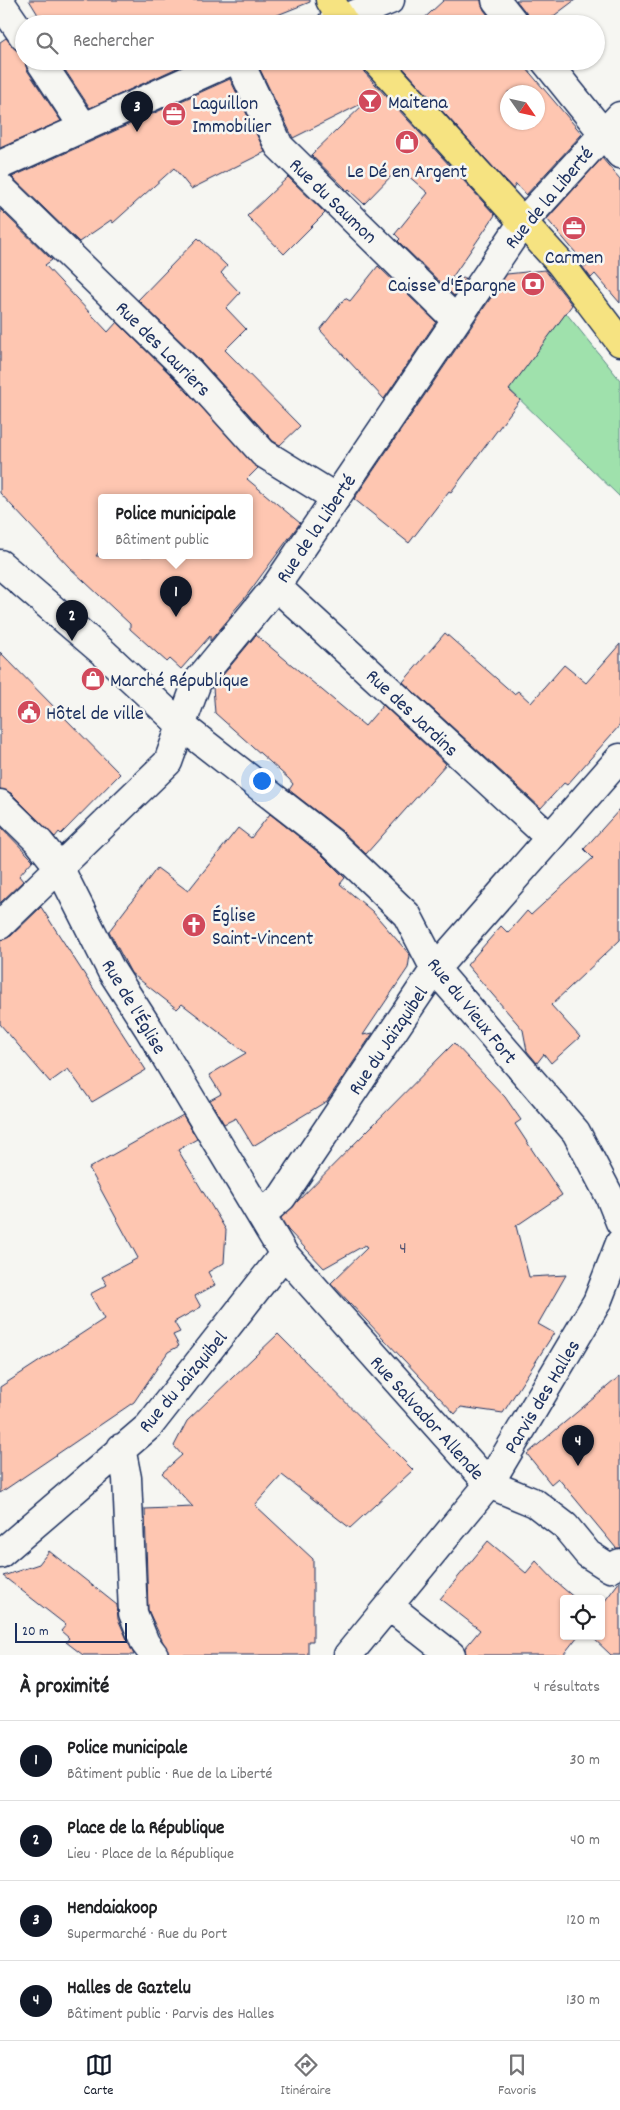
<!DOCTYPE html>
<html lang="fr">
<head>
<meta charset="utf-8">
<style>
  :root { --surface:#fff; --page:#f2f2f2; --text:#202124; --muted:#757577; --line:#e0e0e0; --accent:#111827 }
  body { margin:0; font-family:Dekko,sans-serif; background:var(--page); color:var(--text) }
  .controls { position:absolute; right:15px; bottom:15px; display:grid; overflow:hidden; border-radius:5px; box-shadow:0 1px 4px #0004 }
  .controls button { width:45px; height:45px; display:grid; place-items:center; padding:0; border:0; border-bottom:1px solid var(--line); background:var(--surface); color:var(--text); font:25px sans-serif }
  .compass { position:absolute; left:500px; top:85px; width:45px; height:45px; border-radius:50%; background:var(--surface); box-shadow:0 1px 4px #0004; rotate:124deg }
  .scale { position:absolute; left:15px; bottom:12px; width:112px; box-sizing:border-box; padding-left:5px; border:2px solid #1b2f5e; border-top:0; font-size:14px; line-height:18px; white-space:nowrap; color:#1b2f5e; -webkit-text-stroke:4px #f6f6f2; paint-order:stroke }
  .you { position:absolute; left:261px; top:780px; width:18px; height:18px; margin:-12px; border:4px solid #fff; border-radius:50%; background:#1a73e8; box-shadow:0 0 0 8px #1a73e833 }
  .badge { display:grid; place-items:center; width:32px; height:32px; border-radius:50%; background:var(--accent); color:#fff; font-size:16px; font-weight:700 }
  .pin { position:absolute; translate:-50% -41px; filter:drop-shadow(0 1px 2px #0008) }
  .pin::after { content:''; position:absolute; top:26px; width:18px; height:15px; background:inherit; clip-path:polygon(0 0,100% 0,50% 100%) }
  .popup { position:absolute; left:98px; top:494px; width:155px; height:65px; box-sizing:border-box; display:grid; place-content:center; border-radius:5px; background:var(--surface); filter:drop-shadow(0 1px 4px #0005); font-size:16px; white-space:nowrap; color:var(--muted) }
  .popup b { font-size:19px; color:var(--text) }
  .popup::after { content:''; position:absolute; left:50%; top:100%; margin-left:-10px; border:10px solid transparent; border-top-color:var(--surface) }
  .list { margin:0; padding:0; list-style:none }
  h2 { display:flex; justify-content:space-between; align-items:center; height:65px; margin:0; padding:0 20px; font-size:21px }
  h2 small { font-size:16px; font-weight:400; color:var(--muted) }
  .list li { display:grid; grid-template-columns:32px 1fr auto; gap:15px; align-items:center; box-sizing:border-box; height:80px; padding:0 20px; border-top:1px solid var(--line) }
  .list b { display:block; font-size:19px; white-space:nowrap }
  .list p { margin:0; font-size:16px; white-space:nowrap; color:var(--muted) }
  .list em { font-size:16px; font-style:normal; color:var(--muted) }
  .icon { flex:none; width:28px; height:28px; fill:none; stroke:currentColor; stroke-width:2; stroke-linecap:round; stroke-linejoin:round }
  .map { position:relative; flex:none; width:620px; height:1655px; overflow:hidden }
  .search { position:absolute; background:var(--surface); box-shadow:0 1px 4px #0004; left:15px; right:15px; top:15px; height:55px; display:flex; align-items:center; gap:12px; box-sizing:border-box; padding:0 18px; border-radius:28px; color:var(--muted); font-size:19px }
  .sheet { height:385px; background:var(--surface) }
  nav { display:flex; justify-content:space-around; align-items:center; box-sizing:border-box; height:70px; border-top:1px solid var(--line); background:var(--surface); font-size:14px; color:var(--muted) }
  nav a { display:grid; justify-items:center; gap:2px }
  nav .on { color:var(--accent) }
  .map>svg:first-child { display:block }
  .green { fill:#9fe1ac; stroke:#5d8885 }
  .building { fill:#fec6b1; stroke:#1b2f5e; fill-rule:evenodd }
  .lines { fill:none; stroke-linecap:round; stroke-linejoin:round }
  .minor-casing { stroke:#1b2f5e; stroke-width:31 }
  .major-casing { stroke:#1b2f5e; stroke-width:31 }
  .minor { stroke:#f6f6f2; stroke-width:28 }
  .major { stroke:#f6e381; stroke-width:28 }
  .labels { text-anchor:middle; stroke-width:5; stroke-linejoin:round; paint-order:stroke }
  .number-label { font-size:18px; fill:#545573 }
  .poi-label { font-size:20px; fill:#1b2f5e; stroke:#f6f6f2; text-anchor:start }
  .street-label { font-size:20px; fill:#1b2f5e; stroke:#f6f6f2 }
</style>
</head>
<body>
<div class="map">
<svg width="620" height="1655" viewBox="0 0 620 1655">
  <rect width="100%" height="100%" fill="#f6f6f2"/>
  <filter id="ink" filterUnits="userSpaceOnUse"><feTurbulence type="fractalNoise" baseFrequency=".02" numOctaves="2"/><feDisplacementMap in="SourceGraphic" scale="10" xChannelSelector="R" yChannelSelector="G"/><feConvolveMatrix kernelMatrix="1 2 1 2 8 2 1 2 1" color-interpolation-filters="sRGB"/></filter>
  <g filter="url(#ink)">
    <path class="green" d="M566 313 620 380V497L509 389Z"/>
    <path class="building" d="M29 0H310V2L255 24H34L40 18Z
      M444 0H481L484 10 495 24H418Z
      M516 0H575L543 24H530L527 14Z
      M6 38 17 51 24 52 27 70 61 121 0 148V42Z
      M59 61H192L90 108Z
      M256 61H361L364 72 495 215 451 279 466 278 454 296 398 241 400 239 395 234 428 193 399 168 364 204 349 190 348 191 311 155 367 101 293 138Z
      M397 61H520L582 134 526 195 516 184 513 189ZM508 92H538V122H508Z
      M230 79 265 152 191 189 174 168 113 223 111 220 79 242 12 177Z
      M602 158 620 179V303L595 274 591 278 582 266H587L547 219Z
      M288 177 325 213 284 254 247 216Z
      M0 209 52 260 45 265 108 332 117 322 178 382 258 468 247 479 300 523 244 599 231 614 232 615 210 641V636L181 669 170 659 167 662 130 629V624L69 567 0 493ZM102 498H250V556H96L102 548Z
      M198 238 227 266 221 273 240 293 226 308 246 329 225 350 300 426 280 445 273 441 200 360 138 300Z
      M378 266 436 322 384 399 320 330 345 298 350 301Z
      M545 270 572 305 509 390 520 400 451 492 449 491 409 543 354 499 507 274Z
      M445 633 514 694 518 691 531 703 564 665 586 683 620 644V725L567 785 564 783 541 808 403 682Z
      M256 635 365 726 383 705 446 764 366 854 342 831 289 790 293 784 289 779 215 713 213 687Z
      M0 652 120 774 61 834 59 832 55 837 11 793 0 789Z
      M620 809V940L551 1005 580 1037 551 1063 544 1054 537 1063 527 1051 523 1030 467 965 501 926 508 933 527 911 531 915 593 858 584 849Z
      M270 814 322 855 345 878 340 884 372 911 410 955 408 968 363 1035 373 1033 327 1101 253 1146 236 1118 224 1124 210 1100 221 1094 209 1075 246 1053 182 1004 177 1009 131 973 109 931 157 868 188 891 238 828 251 838Z
      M0 826 33 860 19 876 23 881 0 903Z
      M41 907 146 1070 92 1102 68 1069 50 1082 0 1024V940L11 936Z
      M454 1043 505 1097 521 1120 515 1124 562 1195 516 1226 529 1277 566 1275 538 1324 554 1333 503 1413 461 1407 455 1414 331 1283 367 1248 365 1245 324 1268 288 1230 281 1218Z
      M183 1115 197 1139 178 1150 226 1230 224 1263 208 1272 215 1285 195 1296 201 1307 174 1322 180 1332 173 1335 179 1346 168 1352 134 1402 0 1493V1387L104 1319 90 1294 107 1285 102 1277 138 1258 89 1168Z
      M278 1334 413 1470 350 1528 282 1475 255 1505 313 1559V1641H308V1655H169L148 1610 145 1509 193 1507 162 1473 182 1455 174 1446 187 1421Z
      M620 1376V1548H616L558 1478 551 1484 527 1454Z
      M488 1541 526 1573 536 1561 557 1583 576 1599H564V1636H578L563 1655H466L465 1648 480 1630 440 1599Z
      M49 1551 117 1605 118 1619 134 1655H83L66 1642 69 1638 61 1631 66 1625 3 1576 39 1564Z
      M620 1581V1655H611L591 1636H601V1606Z"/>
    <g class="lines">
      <g class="minor-casing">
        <path id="minor" d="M496 0 515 24
          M0 2 24 37
          M331 24 390 0
          M40 61 83 126
          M239 61 279 146 456 320
          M545 61 620 154
          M0 165 231 61
          M0 187 189 371 263 453 336 498
          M0 564 105 654 182 726 332 843 407 915 435 969 576 1132 610 1197 620 1222
          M276 586 549 837
          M0 804 39 842 59 867 111 970 149 1029 284 1254 489 1484 348 1655
          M0 925 168 762 197 682 276 586 523 222 620 116
          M261 1215 282 1197 435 969 620 758
          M620 1243 597 1302 489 1484 535 1503 565 1526 588 1554 610 1568 620 1563
          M121 1448 127 1478 133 1613 145 1643 154 1655
          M0 1554 149 1426 284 1254
          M389 1606 451 1655"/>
      </g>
      <g class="major-casing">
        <path id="major" d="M330 0 345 24
          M376 61 560 263 620 342"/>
      </g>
      <use href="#minor" class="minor"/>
      <use href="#major" class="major"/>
    </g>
  </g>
  <defs>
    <g id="bar-disc" transform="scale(1.25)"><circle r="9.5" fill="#d1495b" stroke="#f6f6f2"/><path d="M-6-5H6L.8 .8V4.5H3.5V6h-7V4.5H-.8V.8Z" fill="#fff"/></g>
    <g id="office-disc" transform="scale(1.25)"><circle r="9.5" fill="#d1495b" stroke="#f6f6f2"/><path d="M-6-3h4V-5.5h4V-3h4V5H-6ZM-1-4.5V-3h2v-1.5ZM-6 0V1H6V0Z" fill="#fff"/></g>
    <g id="shop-disc" transform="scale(1.25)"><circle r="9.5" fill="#d1495b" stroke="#f6f6f2"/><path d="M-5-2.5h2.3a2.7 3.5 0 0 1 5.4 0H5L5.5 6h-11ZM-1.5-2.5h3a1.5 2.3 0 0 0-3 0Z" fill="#fff"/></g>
    <g id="bank-disc" transform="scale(1.25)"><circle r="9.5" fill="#d1495b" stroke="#f6f6f2"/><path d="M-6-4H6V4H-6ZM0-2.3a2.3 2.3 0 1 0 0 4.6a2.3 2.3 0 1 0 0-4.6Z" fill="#fff"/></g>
    <g id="civic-disc" transform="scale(1.25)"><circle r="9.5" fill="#d1495b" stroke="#f6f6f2"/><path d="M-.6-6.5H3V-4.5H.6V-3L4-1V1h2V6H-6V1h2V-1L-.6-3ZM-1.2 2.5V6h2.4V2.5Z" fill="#fff"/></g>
    <g id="church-disc" transform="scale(1.25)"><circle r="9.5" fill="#d1495b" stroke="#f6f6f2"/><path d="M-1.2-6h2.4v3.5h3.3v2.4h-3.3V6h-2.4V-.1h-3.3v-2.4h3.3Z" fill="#fff"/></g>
  </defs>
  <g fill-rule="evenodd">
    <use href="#bar-disc" x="370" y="101"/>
    <use href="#office-disc" x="174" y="114"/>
    <use href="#shop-disc" x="407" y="142"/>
    <use href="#office-disc" x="574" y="228"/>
    <use href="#bank-disc" x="533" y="284"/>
    <use href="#shop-disc" x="93" y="679"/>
    <use href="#civic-disc" x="29" y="712"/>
    <use href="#church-disc" x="194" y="925"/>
  </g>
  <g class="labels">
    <g class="number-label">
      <text x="403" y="1253">4</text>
    </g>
    <g class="poi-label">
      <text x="388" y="108">Maitena</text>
      <text x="192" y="109">Laguillon<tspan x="192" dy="23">Immobilier</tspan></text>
      <text x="407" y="177" text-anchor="middle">Le Dé en Argent</text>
      <text x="574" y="263" text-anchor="middle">Carmen</text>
      <text x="516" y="291" text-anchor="end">Caisse d'Épargne</text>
      <text x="110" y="686">Marché République</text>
      <text x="46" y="719">Hôtel de ville</text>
      <text x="212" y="921">Église<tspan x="212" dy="23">Saint-Vincent</tspan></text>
    </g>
    <g class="street-label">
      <text transform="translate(548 197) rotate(-50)" y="7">Rue de la Liberté</text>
      <text transform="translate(334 200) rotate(44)" y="7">Rue du Saumon</text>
      <text transform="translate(164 348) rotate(45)" y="7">Rue des Lauriers</text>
      <text transform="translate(315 528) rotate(-56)" y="7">Rue de la Liberté</text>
      <text transform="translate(413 712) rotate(43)" y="7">Rue des Jardins</text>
      <text transform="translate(135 1006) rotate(59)" y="7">Rue de l'Église</text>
      <text transform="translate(473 1010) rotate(51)" y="7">Rue du Vieux Fort</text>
      <text transform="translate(387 1040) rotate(-56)" y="7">Rue du Jaïzquibel</text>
      <text transform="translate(182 1381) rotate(-50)" y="7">Rue du Jaizquibel</text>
      <text transform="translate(541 1396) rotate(-59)" y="7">Parvis des Halles</text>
      <text transform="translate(428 1417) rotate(48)" y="7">Rue Salvador Allende</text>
    </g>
  </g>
</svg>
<div class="controls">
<button><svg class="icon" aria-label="locate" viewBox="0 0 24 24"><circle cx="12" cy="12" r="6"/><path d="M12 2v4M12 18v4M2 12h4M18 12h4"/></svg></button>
</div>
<svg class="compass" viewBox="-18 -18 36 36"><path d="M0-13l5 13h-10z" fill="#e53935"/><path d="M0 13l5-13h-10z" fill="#757577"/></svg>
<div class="scale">20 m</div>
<div class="you"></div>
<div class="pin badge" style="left:176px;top:617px">1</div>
<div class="popup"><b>Police municipale</b>Bâtiment public</div>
<div class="pin badge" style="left:72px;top:641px">2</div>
<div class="pin badge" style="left:137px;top:132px">3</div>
<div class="pin badge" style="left:578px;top:1466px">4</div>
<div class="search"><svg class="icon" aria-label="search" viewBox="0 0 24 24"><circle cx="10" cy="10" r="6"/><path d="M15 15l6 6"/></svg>Rechercher</div>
</div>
<section class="sheet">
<h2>À proximité<small>4 résultats</small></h2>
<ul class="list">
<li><span class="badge">1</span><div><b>Police municipale</b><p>Bâtiment public · Rue de la Liberté</p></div><em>30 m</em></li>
<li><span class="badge">2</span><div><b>Place de la République</b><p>Lieu · Place de la République</p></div><em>40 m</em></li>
<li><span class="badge">3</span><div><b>Hendaiakoop</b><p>Supermarché · Rue du Port</p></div><em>120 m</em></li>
<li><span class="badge">4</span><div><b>Halles de Gaztelu</b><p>Bâtiment public · Parvis des Halles</p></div><em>130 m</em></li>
</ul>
</section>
<nav>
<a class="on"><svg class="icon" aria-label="map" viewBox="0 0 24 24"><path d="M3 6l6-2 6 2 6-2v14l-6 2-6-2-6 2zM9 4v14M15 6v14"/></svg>Carte</a>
<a><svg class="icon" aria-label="directions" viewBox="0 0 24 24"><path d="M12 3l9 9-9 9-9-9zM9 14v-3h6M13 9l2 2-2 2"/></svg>Itinéraire</a>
<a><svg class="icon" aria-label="saved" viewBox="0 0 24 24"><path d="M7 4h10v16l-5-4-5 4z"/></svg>Favoris</a>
</nav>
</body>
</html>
